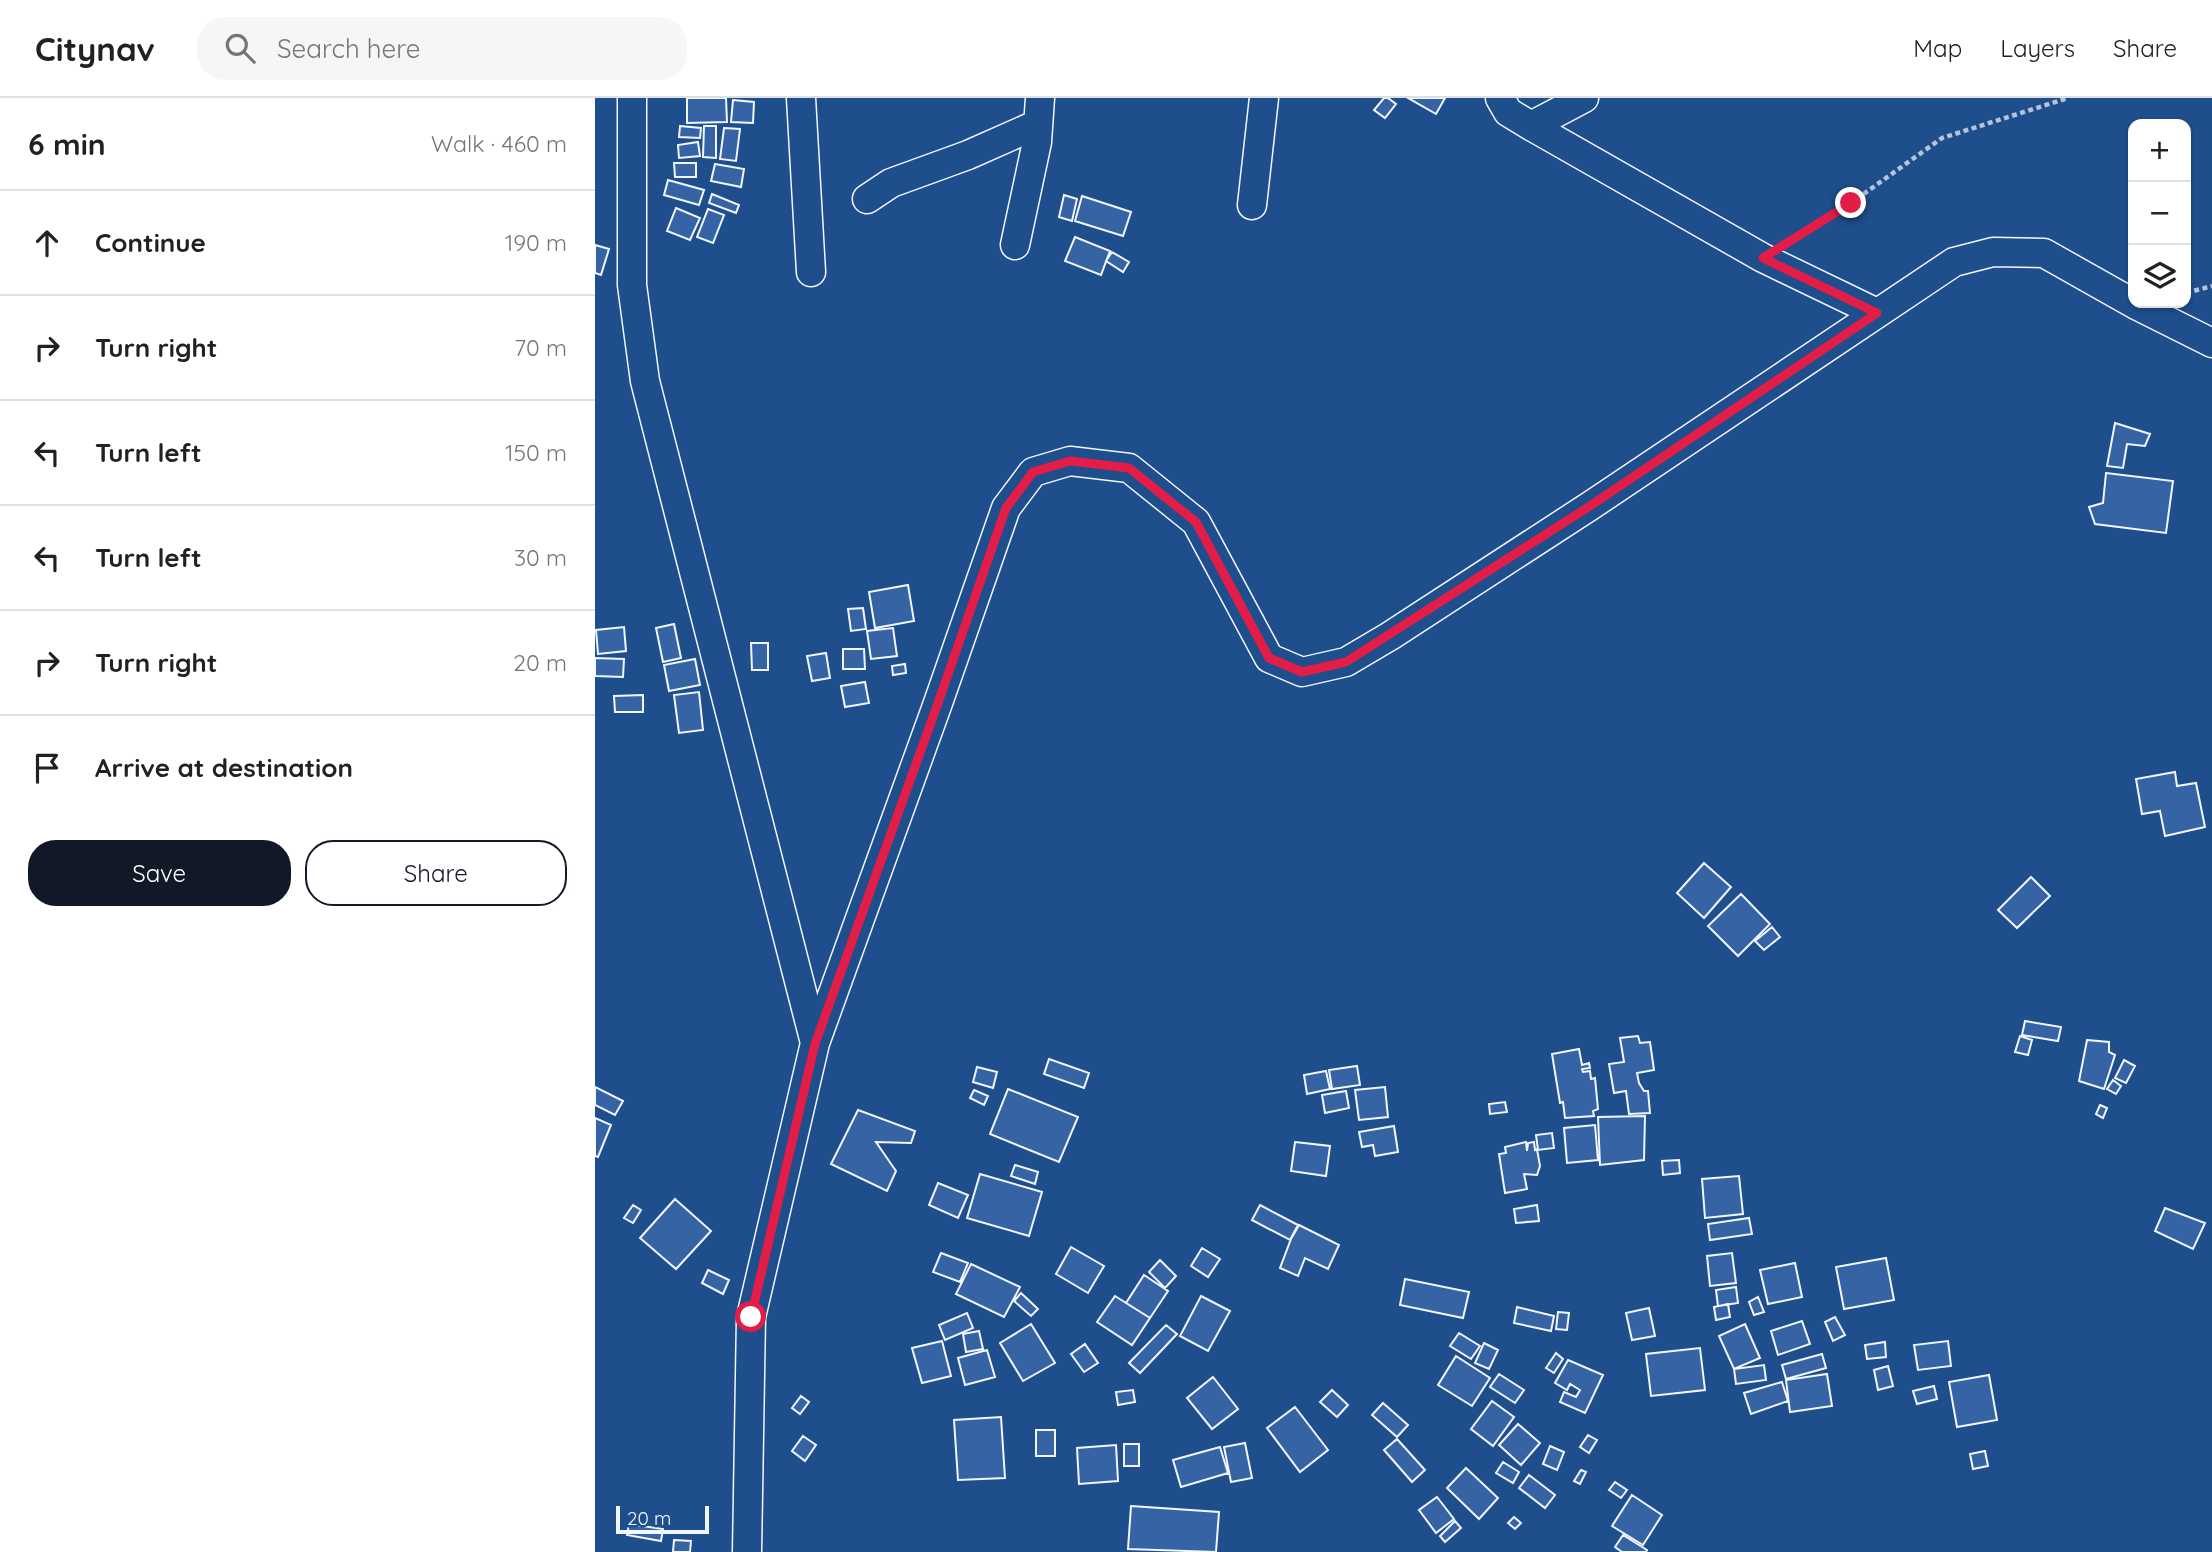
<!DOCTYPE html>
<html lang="en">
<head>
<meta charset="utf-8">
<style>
  :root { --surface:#fff; --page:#f6f6f6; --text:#202124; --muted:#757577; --line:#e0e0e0; --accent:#111827 }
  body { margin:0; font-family:Quicksand,sans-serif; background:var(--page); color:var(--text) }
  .controls { position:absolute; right:21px; top:21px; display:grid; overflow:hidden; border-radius:14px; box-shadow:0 2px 5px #0004 }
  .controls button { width:63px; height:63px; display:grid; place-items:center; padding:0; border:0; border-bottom:2px solid var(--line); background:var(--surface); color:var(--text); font:35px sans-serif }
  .scale { position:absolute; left:21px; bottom:18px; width:93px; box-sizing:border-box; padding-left:7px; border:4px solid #f2f6ff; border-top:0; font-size:19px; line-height:24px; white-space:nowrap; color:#f2f6ff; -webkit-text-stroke:5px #1f4e8c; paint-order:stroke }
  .stop { position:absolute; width:21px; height:21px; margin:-16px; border:5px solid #e11d48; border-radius:50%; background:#fff }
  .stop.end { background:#e11d48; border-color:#fff; box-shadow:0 2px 7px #0008 }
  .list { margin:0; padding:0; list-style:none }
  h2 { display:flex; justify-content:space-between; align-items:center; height:91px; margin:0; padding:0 28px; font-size:30px }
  h2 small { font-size:23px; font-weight:400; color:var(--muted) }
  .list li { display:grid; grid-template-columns:46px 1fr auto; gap:21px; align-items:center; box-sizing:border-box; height:105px; padding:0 28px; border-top:2px solid var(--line) }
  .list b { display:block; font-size:26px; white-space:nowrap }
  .list em { font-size:23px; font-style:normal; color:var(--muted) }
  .actions { display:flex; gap:14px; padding:21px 28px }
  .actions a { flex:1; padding:16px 0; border:2px solid var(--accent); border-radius:28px; text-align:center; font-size:24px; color:var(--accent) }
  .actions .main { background:var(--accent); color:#fff }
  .icon { flex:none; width:38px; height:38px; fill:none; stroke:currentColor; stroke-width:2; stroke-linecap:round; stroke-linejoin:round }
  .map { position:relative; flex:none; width:1617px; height:1454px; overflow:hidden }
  header { display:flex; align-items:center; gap:42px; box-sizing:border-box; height:98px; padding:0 35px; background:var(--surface); border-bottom:2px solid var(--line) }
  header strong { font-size:33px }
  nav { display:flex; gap:38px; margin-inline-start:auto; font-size:24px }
  .search { width:490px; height:63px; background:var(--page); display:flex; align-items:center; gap:18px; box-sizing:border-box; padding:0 24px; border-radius:28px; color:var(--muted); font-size:26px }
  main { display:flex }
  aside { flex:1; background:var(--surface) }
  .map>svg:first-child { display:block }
  .building { fill:#3563a3; stroke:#f2f6ff; stroke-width:2 }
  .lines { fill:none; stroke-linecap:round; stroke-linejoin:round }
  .street-casing { stroke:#f2f6ff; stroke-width:31 }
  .path { stroke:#b3c4dc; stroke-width:4.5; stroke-dasharray:5 3.5; stroke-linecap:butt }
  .street { stroke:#1f4e8c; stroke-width:28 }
  .route { stroke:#e11d48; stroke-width:9 }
</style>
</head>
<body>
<header>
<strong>Citynav</strong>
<div class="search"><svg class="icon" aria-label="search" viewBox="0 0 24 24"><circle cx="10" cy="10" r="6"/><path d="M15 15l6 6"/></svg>Search here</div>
<nav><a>Map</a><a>Layers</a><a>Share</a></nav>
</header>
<main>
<aside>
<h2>6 min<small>Walk · 460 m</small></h2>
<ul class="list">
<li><svg class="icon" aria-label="ahead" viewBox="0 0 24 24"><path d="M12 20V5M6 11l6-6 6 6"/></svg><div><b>Continue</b></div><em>190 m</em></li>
<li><svg class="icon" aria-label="right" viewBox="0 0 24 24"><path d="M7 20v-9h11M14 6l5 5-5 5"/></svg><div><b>Turn right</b></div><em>70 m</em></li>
<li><svg class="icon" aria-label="left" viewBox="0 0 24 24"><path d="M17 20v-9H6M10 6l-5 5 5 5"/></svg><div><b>Turn left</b></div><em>150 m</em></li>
<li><svg class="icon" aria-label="left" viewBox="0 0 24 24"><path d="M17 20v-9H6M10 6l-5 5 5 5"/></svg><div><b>Turn left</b></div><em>30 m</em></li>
<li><svg class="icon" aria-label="right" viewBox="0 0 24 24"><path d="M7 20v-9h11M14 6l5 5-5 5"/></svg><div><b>Turn right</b></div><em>20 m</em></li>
<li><svg class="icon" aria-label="arrive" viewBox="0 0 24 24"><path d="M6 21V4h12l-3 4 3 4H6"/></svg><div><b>Arrive at destination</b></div></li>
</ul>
<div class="actions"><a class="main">Save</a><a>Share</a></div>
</aside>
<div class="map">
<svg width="1617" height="1454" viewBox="0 0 1617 1454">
  <rect width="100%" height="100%" fill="#1f4e8c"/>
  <path class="building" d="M92 0H131L132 24 92 25Z
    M789 0H793L801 6 790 20 779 12Z
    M813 0H850L841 16Z
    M138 2 159 4 158 25 136 24Z
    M85 28 106 30 105 40 84 39Z
    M109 28H121V60L108 59Z
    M129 30 145 31 141 63 125 61Z
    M103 44 105 58 84 60 83 47Z
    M79 65H101V79H80Z
    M120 66 149 71 146 89 116 83Z
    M73 82 109 92 104 107 69 97Z
    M117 96 144 107 141 115 114 105Z
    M469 97 482 101 477 123 464 119Z
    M487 98 536 114 528 138 480 123Z
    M81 110 105 120 95 142 72 133Z
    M113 111 129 117 118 145 102 139Z
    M480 139 515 153 506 177 470 163Z
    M0 147 14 151 6 177 0 175Z
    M517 154 534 164 528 174 511 163Z
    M1520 325 1555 336 1550 348 1532 346 1528 370 1512 368Z
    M1511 375 1578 383 1571 435 1500 426 1494 409 1508 405Z
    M313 487 319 523 280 530 274 494Z
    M268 510 271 531 256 533 253 511Z
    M79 526 86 560 68 564 61 530Z
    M29 529 31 553 3 556 1 532Z
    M298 530 302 558 276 561 272 533Z
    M156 545H173V572H157Z
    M248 551H269L270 571H248Z
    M231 555 235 580 217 583 212 558Z
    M0 560 29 561 28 579 0 578Z
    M100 561 105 587 74 593 69 567Z
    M310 566 311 575 298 577 297 568Z
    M270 584 274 605 250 609 246 588Z
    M104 594 108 632 84 635 79 597Z
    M48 597V614H20L19 598Z
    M1580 674 1582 688 1601 685 1610 729 1570 738 1565 713 1547 716 1541 681Z
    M1109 765 1136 789 1109 820 1082 795Z
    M1436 779 1455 798 1422 830 1403 812Z
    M1146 796 1175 826 1143 858 1113 828Z
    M1177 829 1185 839 1169 852 1160 843Z
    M1430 923 1466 929 1463 943 1427 937Z
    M1043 938 1045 945 1055 944 1059 972 1042 975 1044 985 1049 993H1053L1055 1015 1034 1016 1031 993 1019 995 1014 966 1029 964 1025 940Z
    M1425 938 1437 942 1433 957 1420 954Z
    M1492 942 1514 944V954L1520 957 1509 991 1484 983Z
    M984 951 987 967 994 965 995 970 987 971 988 974 995 973 996 981 1000 980 1003 1011 998 1013 999 1018 970 1020 968 1004 965 1005 957 956Z
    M454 961 494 975 489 990 449 976Z
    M1529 962 1540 968 1531 985 1520 980Z
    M762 968 765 987 737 991 734 972Z
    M382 969 402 974 398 990 378 984Z
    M731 973 735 991 712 996 709 977Z
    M1518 982 1526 988 1521 996 1512 991Z
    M0 989 28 1003 20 1017 0 1007Z
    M790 989 793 1019 764 1022 760 992Z
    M413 991 483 1019 464 1064 395 1036Z
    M379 992 393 998 389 1007 375 1000Z
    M751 993 754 1010 730 1015 727 997Z
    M910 1004 912 1014 895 1016 894 1006Z
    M1505 1007 1512 1010 1508 1020 1501 1016Z
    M263 1012 320 1033 316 1045 281 1044 301 1073 292 1093 236 1066Z
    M1050 1018 1049 1062 1005 1067 1003 1019Z
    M0 1020 16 1027 3 1059 0 1058Z
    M1000 1027 1003 1062 972 1065 969 1030Z
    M799 1028 803 1054 780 1058 778 1047 767 1049 764 1034Z
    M957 1035 959 1050 943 1052 941 1037Z
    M700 1044 735 1048 731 1078 696 1073Z
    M931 1044 932 1053 933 1045 939 1044 940 1052 942 1051 945 1068 942 1077 929 1076 932 1091 910 1095 904 1056 911 1055 910 1049Z
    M1084 1062 1085 1075 1068 1077 1067 1063Z
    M420 1067 443 1074 440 1086 416 1078Z
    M385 1076 447 1094 434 1138 372 1120Z
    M1144 1078 1148 1116 1110 1120 1107 1081Z
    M343 1085 373 1097 363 1120 334 1107Z
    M80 1101 116 1133 81 1171 45 1140Z
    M38 1107 46 1112 38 1125 29 1120Z
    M665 1107 703 1127 695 1142 657 1122Z
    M942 1107 944 1123 921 1125 919 1111Z
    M1570 1110 1610 1125 1598 1151 1560 1133Z
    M1154 1120 1157 1136 1115 1142 1113 1126Z
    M704 1127 744 1147 733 1171 710 1160 703 1178 685 1170 696 1141Z
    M476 1149 509 1168 493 1195 461 1176Z
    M607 1150 625 1161 613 1179 596 1168Z
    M346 1155 373 1165 365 1184 338 1174Z
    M1137 1155 1141 1185 1115 1188 1112 1158Z
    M1291 1160 1299 1202 1249 1211 1241 1169Z
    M565 1162 581 1178 570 1190 554 1174Z
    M1200 1165 1207 1199 1173 1206 1165 1172Z
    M376 1166 425 1189 409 1219 361 1196Z
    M113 1172 134 1182 128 1196 107 1185Z
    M549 1177 573 1193 555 1220 531 1205Z
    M810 1181 874 1194 868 1220 805 1207Z
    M1141 1189 1143 1205 1123 1208 1121 1192Z
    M426 1195 443 1211 436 1218 419 1203Z
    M520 1198 555 1220 537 1247 502 1224Z
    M606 1198 635 1213 613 1253 585 1238Z
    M1163 1199 1169 1214 1159 1217 1154 1204Z
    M1133 1206 1135 1219 1121 1222 1119 1209Z
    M922 1209 959 1218 956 1233 919 1225Z
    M1054 1210 1060 1238 1037 1242 1031 1215Z
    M963 1214 974 1215 972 1232 961 1231Z
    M372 1215 378 1230 350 1242 344 1227Z
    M1240 1219 1250 1237 1238 1243 1230 1224Z
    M1207 1223 1215 1246 1183 1257 1176 1233Z
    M436 1226 460 1265 428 1283 405 1245Z
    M1150 1226 1165 1260 1139 1271 1124 1238Z
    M571 1227 582 1236 545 1275 534 1265Z
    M384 1233 388 1251 371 1254 368 1236Z
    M864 1235 885 1248 876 1261 855 1248Z
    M347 1243 356 1278 327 1285 317 1250Z
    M1353 1243 1356 1268 1323 1272 1319 1247Z
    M1290 1244 1291 1259 1272 1261 1270 1247Z
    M889 1245 903 1252 894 1271 880 1265Z
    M490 1246 503 1265 489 1274 476 1256Z
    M1105 1250 1110 1292 1056 1298 1051 1256Z
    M392 1252 400 1279 370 1287 363 1260Z
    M961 1255 968 1261 959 1275 951 1270Z
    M1227 1256 1231 1270 1191 1281 1187 1267Z
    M861 1258 895 1280 877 1308 843 1287Z
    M973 1262 1008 1277 990 1315 965 1304 969 1294 981 1299 985 1292 975 1286 972 1292 960 1285Z
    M1169 1267 1171 1282 1141 1286 1139 1271Z
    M1293 1268 1298 1288 1283 1292 1279 1272Z
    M904 1276 929 1292 920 1305 895 1289Z
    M1232 1276 1237 1308 1195 1314 1191 1282Z
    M1394 1277 1402 1322 1362 1329 1354 1284Z
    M618 1279 643 1311 617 1331 592 1300Z
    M1187 1284 1193 1303 1156 1316 1149 1295Z
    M1339 1288 1342 1301 1322 1306 1318 1293Z
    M538 1292 540 1304 523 1307 521 1294Z
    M737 1292 753 1307 742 1319 725 1304Z
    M206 1298 214 1304 205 1316 197 1310Z
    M897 1303 919 1319 898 1348 876 1331Z
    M788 1305 813 1327 802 1339 777 1317Z
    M700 1309 733 1352 705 1374 672 1330Z
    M406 1319 410 1380 363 1382 359 1322Z
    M923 1326 945 1345 926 1367 904 1347Z
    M441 1332H460V1358H441Z
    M993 1337 1002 1342 994 1355 985 1349Z
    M208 1338 221 1347 210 1363 197 1353Z
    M802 1341 830 1372 817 1384 789 1352Z
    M650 1345 657 1380 636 1384 629 1349Z
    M529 1346H544V1368H529Z
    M521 1347 523 1383 484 1386 482 1350Z
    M955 1348 969 1354 962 1372 948 1366Z
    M625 1349 633 1375 586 1389 578 1362Z
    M1390 1353 1393 1368 1378 1371 1375 1356Z
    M908 1364 924 1374 918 1385 901 1375Z
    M871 1370 903 1400 884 1421 852 1390Z
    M986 1372 991 1374 985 1386 979 1383Z
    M934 1377 960 1397 950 1410 924 1390Z
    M1020 1384 1032 1392 1026 1400 1014 1392Z
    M1037 1397 1067 1417 1048 1447 1017 1428Z
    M842 1399 859 1421 841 1435 824 1412Z
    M536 1408 624 1414 621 1454 533 1451Z
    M919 1419 926 1425 920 1431 913 1425Z
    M860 1423 866 1430 850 1444 845 1438Z
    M34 1426 68 1431 66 1443 32 1437Z
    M1028 1437 1052 1452 1051 1454H1027L1020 1449Z
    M79 1442 96 1443 95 1454H78Z"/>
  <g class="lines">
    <g class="street-casing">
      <path id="street" d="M37 0V187L50 283 220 945
        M206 0 216 174
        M905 0 913 14 936 28 1168 160 1282 215
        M936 28 989 0
        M272 101 296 85 373 57 443 26
        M657 107 669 0
        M420 147 442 44 445 0
        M152 1454 156 1219 220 945 343 605 411 410 438 374 475 363 534 370 601 424 674 560 707 574 751 564 795 538 995 408 1359 164 1398 154 1449 155 1543 208 1617 245"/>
    </g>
    <path class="path" d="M1197 142 1256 105 1347 40 1473 0
      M1591 195 1617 188"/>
    <use href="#street" class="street"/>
  </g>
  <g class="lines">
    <path class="route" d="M156 1219 220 946 343 605 411 410 438 374 475 363 534 370 601 424 674 560 707 574 751 564 995 408 1282 215 1168 160 1256 105"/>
  </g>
</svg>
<div class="controls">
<button>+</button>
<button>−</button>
<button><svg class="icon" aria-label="layers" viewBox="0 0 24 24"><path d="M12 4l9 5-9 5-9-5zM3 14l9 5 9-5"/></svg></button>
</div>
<div class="scale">20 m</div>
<div class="stop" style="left:156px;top:1219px"></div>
<div class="stop end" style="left:1256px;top:105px"></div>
</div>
</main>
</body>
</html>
